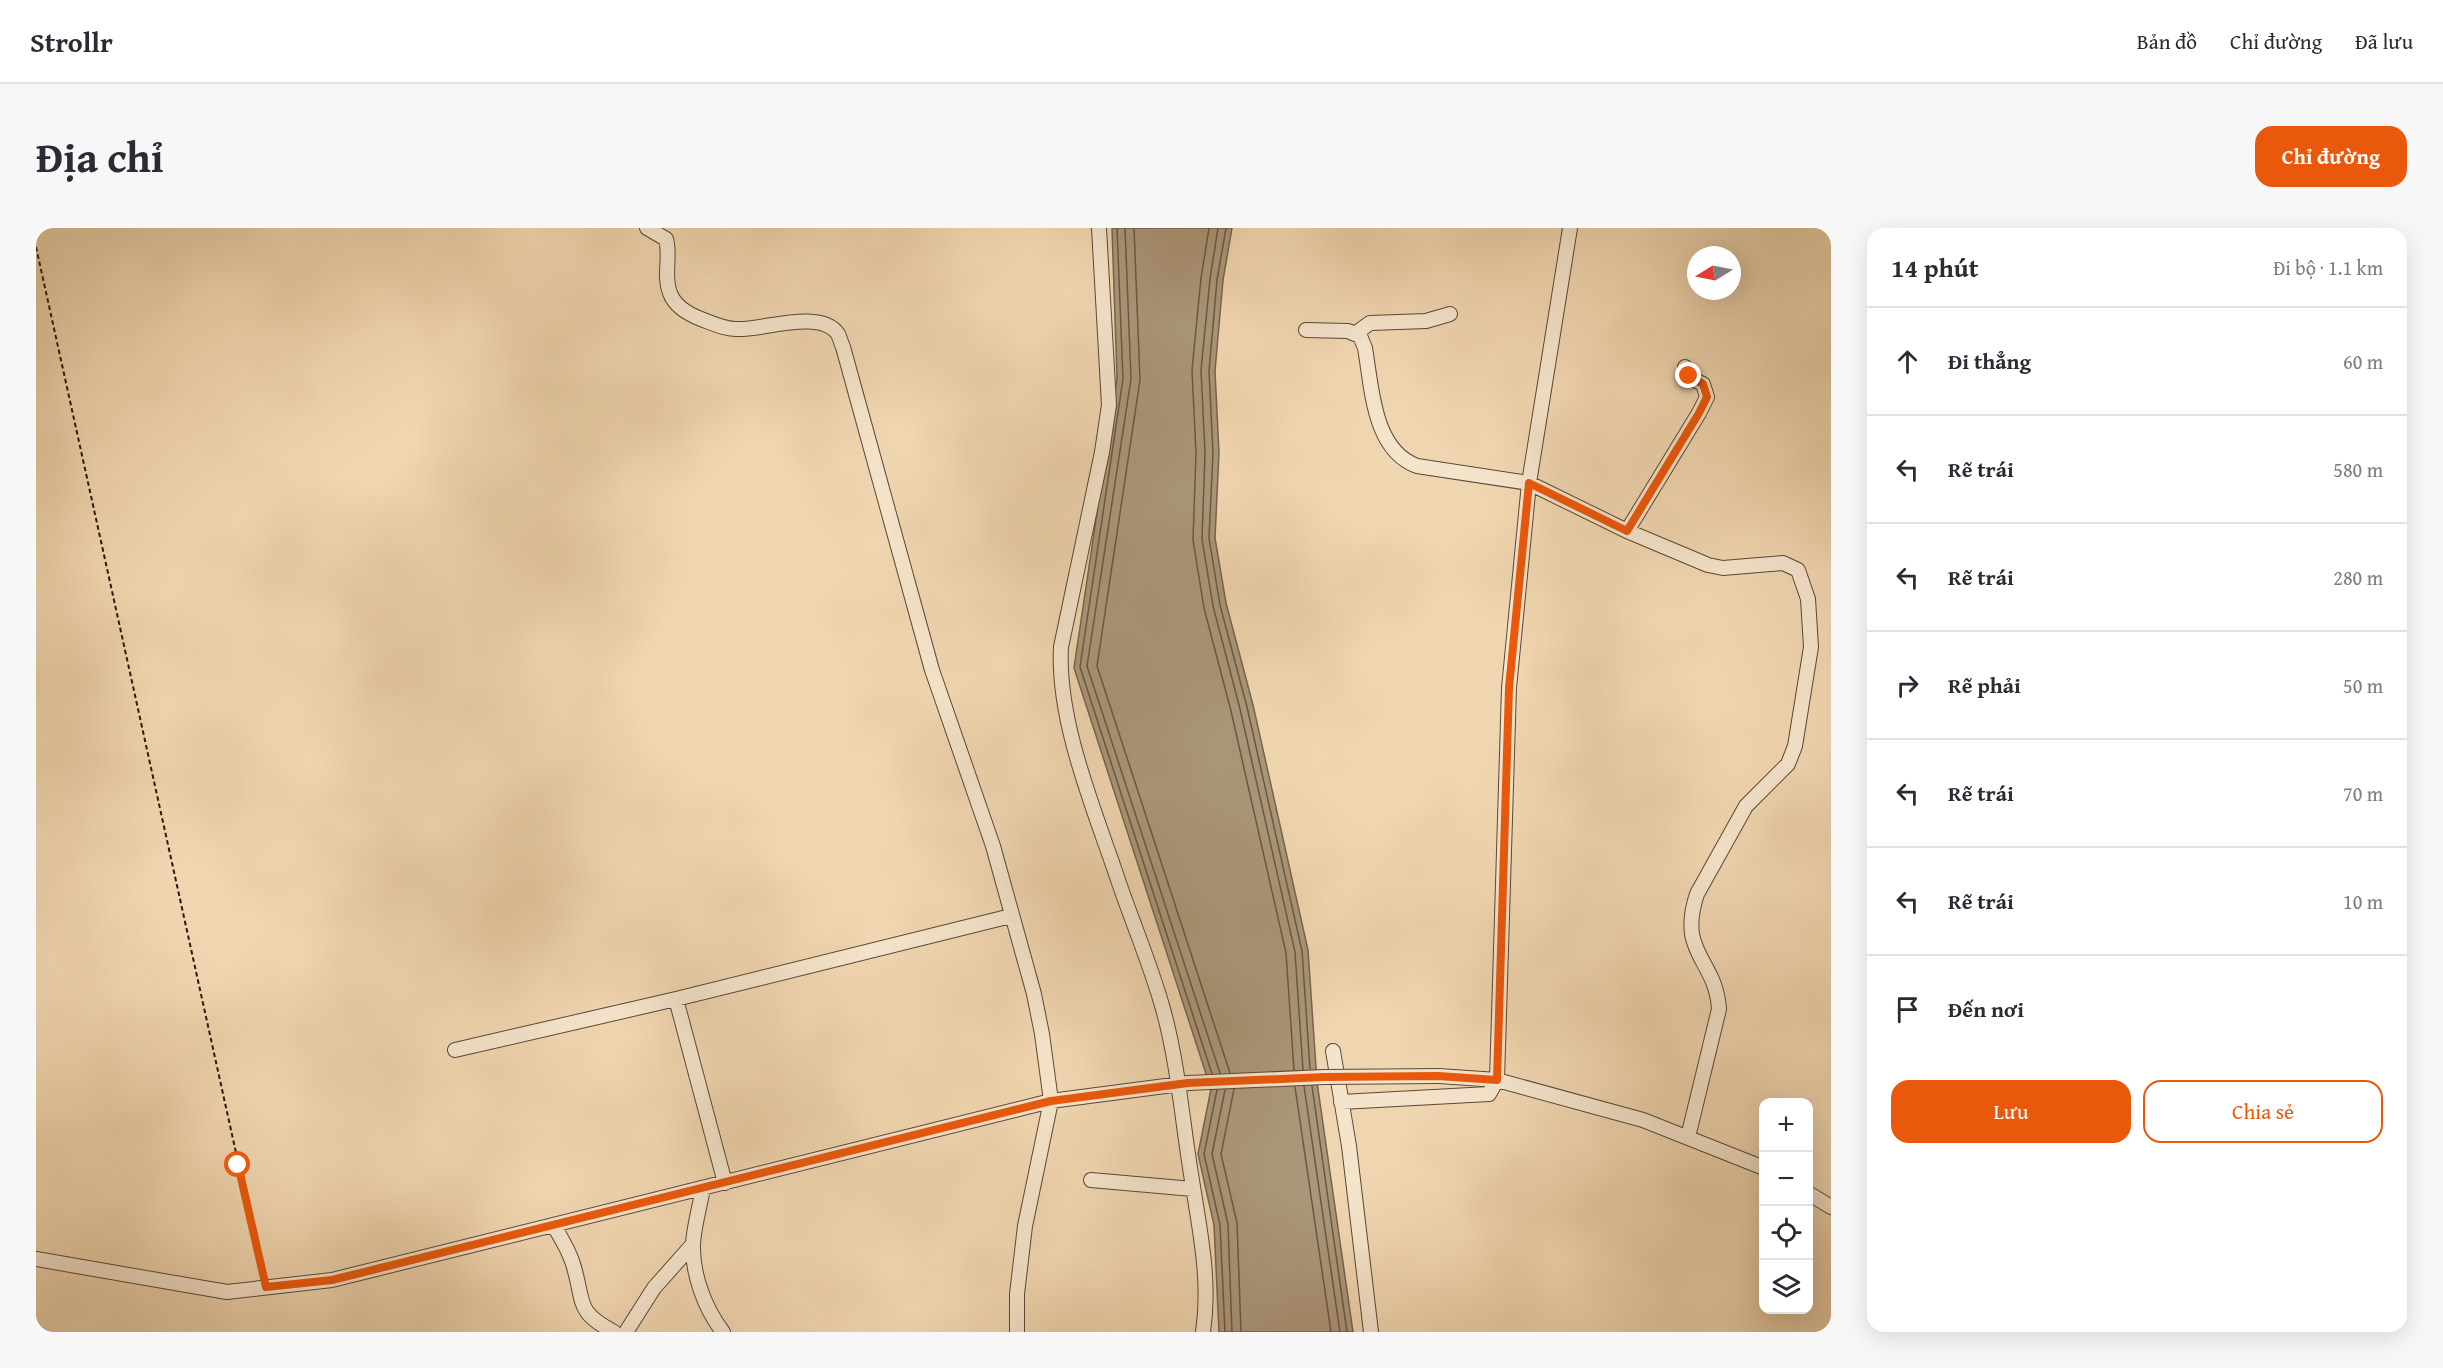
<!DOCTYPE html>
<html lang="vi">
<head>
<meta charset="utf-8">
<style>
  :root { --surface:#fff; --page:#f7f7f7; --text:#2b2b33; --muted:#7c7c81; --line:#e1e1e2; --accent:#ea580c }
  body { margin:0; font-family:"Gentium Book Plus",serif; background:var(--page); color:var(--text) }
  .controls { position:absolute; right:18px; bottom:18px; display:grid; overflow:hidden; border-radius:12px; box-shadow:0 6px 24px #0002 }
  .controls button { width:54px; height:54px; display:grid; place-items:center; padding:0; border:0; border-bottom:2px solid var(--line); background:var(--surface); color:var(--text); font:30px sans-serif }
  .compass { position:absolute; left:1651px; top:18px; width:54px; height:54px; border-radius:50%; background:var(--surface); box-shadow:0 6px 24px #0002; rotate:260deg }
  .stop { position:absolute; width:18px; height:18px; margin:-14px; border:4px solid #ea580c; border-radius:50%; background:#fff }
  .stop.end { background:#ea580c; border-color:#fff; box-shadow:0 2px 6px #0008 }
  .list { margin:0; padding:0; list-style:none }
  h2 { display:flex; justify-content:space-between; align-items:center; height:78px; margin:0; padding:0 24px; font-size:26px }
  h2 small { font-size:20px; font-weight:400; color:var(--muted) }
  .list li { display:grid; grid-template-columns:39px 1fr auto; gap:18px; align-items:center; box-sizing:border-box; height:108px; padding:0 24px; border-top:2px solid var(--line) }
  .list b { display:block; font-size:22px; white-space:nowrap }
  .list em { font-size:20px; font-style:normal; color:var(--muted) }
  .actions { display:flex; gap:12px; padding:18px 24px }
  .actions a { flex:1; padding:14px 0; border:2px solid var(--accent); border-radius:18px; text-align:center; font-size:21px; color:var(--accent) }
  .actions .main { background:var(--accent); color:#fff }
  .icon { flex:none; width:33px; height:33px; fill:none; stroke:currentColor; stroke-width:2; stroke-linecap:round; stroke-linejoin:round }
  .map { position:relative; flex:none; width:1795px; height:1104px; overflow:hidden; border-radius:18px }
  header { display:flex; align-items:center; gap:36px; box-sizing:border-box; height:84px; padding:0 30px; background:var(--surface); border-bottom:2px solid var(--line) }
  header strong { font-size:28px }
  nav { display:flex; gap:33px; margin-inline-start:auto; font-size:21px }
  .intro { display:flex; align-items:center; justify-content:space-between; box-sizing:border-box; height:144px; padding:0 36px }
  h1 { margin:0; font-size:42px }
  .button { padding:15px 27px; border-radius:18px; background:var(--accent); color:#fff; font-size:21px; font-weight:700 }
  main { display:flex; gap:36px; padding:0 36px }
  aside { flex:1; background:var(--surface); border-radius:18px; box-shadow:0 6px 24px #0002 }
  .map>svg:first-child { display:block }
  .water { fill:#ab9679; stroke:#75644e; stroke-width:1.5 }
  .lines { fill:none; stroke-linecap:round; stroke-linejoin:round }
  .shore { stroke:#685843; stroke-width:1.5 }
  .street-casing { stroke:#584836; stroke-width:16 }
  .path { stroke:#25190d; stroke-width:2; stroke-dasharray:4.5 3; stroke-linecap:butt }
  .street { stroke:#f5e4cc; stroke-width:14 }
  .street-bridge-casing { stroke:#584836; stroke-width:16; stroke-linecap:butt }
  .street-bridge { stroke:#f5e4cc; stroke-width:14 }
  .route { stroke:#ea580c; stroke-width:8 }
</style>
</head>
<body>
<header>
<strong>Strollr</strong>
<nav><a>Bản đồ</a><a>Chỉ đường</a><a>Đã lưu</a></nav>
</header>
<div class="intro"><h1>Địa chỉ</h1><a class="button">Chỉ đường</a></div>
<main>
<div class="map">
<svg width="1795" height="1104" viewBox="0 0 1795 1104">
  <rect width="100%" height="100%" fill="#f0d6b0"/>
  <filter id="stains"><feTurbulence type="fractalNoise" baseFrequency=".00333" numOctaves="4"/><feColorMatrix values="0 0 0 0 .2 0 0 0 0 .09 0 0 0 0 .02 0 0 0 .5 -.17"/></filter>
  <radialGradient id="worn" r=".72"><stop offset=".6" stop-color="#630" stop-opacity="0"/><stop offset="1" stop-color="#630" stop-opacity=".3"/></radialGradient>
  <path class="water" d="M1076 0H1196L1187 52 1179 143 1183 225 1179 310 1190 375 1217 477 1272 722 1281 854 1317 1104H1183L1178 997 1162 926 1175 861 1038 440 1081 150Z"/>
  <g class="lines">
    <path class="shore" d="M1081 0 1087 151 1044 439 1176 846
      M1089 0 1095 151 1051 438 1184 845
      M1098 0 1104 152 1061 438 1194 845
      M1173 0 1165 50 1156 142 1160 225 1157 312 1168 380 1195 483 1250 725 1258 842
      M1182 0 1174 51 1165 142 1169 225 1166 311 1177 378 1204 481 1259 724 1267 842
      M1190 0 1181 52 1173 143 1177 225 1173 310 1184 377 1211 479 1266 723 1274 841
      M1268 858 1304 1104
      M1276 858 1311 1104
      M1259 859 1295 1104
      M1198 861 1185 926 1201 995 1205 1104
      M1181 862 1168 926 1184 997 1189 1104
      M1189 862 1176 926 1192 996 1196 1104"/>
    <g class="street-casing">
      <path id="street" d="M611 0 630 11C635 28 627 48 634 65 639 79 652 86 665 91 676 95 687 101 700 101 725 103 784 80 802 106 804 110 805 115 807 119L896 442 957 618 998 766 1006 806 1015 873 989 998 981 1066V1104
        M1063 0 1073 177 1066 224 1025 419C1021 491 1056 576 1079 643 1094 689 1114 734 1127 781 1142 835 1146 891 1155 946 1163 999 1175 1051 1167 1104
        M1270 102 1312 103 1324 108 1329 120C1336 160 1337 222 1381 238L1493 255 1591 303 1672 337 1687 340 1747 335 1762 342 1772 371 1775 419 1759 518 1752 536 1710 578 1661 666C1641 726 1680 731 1683 781L1652 909
        M1320 105 1334 95 1390 93 1414 86
        M1591 303 1663 185 1671 169 1667 156 1656 151 1649 139
        M640 771 689 955
        M419 822 640 771 975 688
        M1297 823 1313 918 1335 1104
        M1403 848 1461 852 1607 892 1728 940
        M1305 874 1453 866 1461 852 1473 460 1493 255 1534 0
        M1055 952 1157 961
        M667 960C664 978 658 998 657 1016 656 1046 669 1081 687 1104
        M1772 965 1795 979
        M518 998C525 1010 533 1022 537 1036 549 1074 538 1083 578 1104
        M0 1031 191 1064 296 1052 1015 873 1152 855
        M590 1104 618 1060 657 1016"/>
    </g>
    <path class="path" d="M0 19 227 1047"/>
    <use href="#street" class="street"/>
    <g class="street-bridge-casing">
      <path id="street-bridge" d="M1152 855 1288 849 1403 848"/>
    </g>
    <use href="#street-bridge" class="street-bridge"/>
  </g>
  <g class="lines">
    <path class="route" d="M202 937 230 1059 296 1052 1015 873 1152 855 1288 849 1402 848 1461 852 1473 460 1493 255 1591 303 1663 185 1671 169 1667 156 1653 148"/>
  </g>
  <rect width="100%" height="100%" filter="url(#stains)"/>
  <rect width="100%" height="100%" fill="url(#worn)"/>
</svg>
<div class="controls">
<button>+</button>
<button>−</button>
<button><svg class="icon" aria-label="locate" viewBox="0 0 24 24"><circle cx="12" cy="12" r="6"/><path d="M12 2v4M12 18v4M2 12h4M18 12h4"/></svg></button>
<button><svg class="icon" aria-label="layers" viewBox="0 0 24 24"><path d="M12 4l9 5-9 5-9-5zM3 14l9 5 9-5"/></svg></button>
</div>
<svg class="compass" viewBox="-18 -18 36 36"><path d="M0-13l5 13h-10z" fill="#e53935"/><path d="M0 13l5-13h-10z" fill="#7c7c81"/></svg>
<div class="stop" style="left:202px;top:937px"></div>
<div class="stop end" style="left:1653px;top:148px"></div>
</div>
<aside>
<h2>14 phút<small>Đi bộ · 1.1 km</small></h2>
<ul class="list">
<li><svg class="icon" aria-label="ahead" viewBox="0 0 24 24"><path d="M12 20V5M6 11l6-6 6 6"/></svg><div><b>Đi thẳng</b></div><em>60 m</em></li>
<li><svg class="icon" aria-label="left" viewBox="0 0 24 24"><path d="M17 20v-9H6M10 6l-5 5 5 5"/></svg><div><b>Rẽ trái</b></div><em>580 m</em></li>
<li><svg class="icon" aria-label="left" viewBox="0 0 24 24"><path d="M17 20v-9H6M10 6l-5 5 5 5"/></svg><div><b>Rẽ trái</b></div><em>280 m</em></li>
<li><svg class="icon" aria-label="right" viewBox="0 0 24 24"><path d="M7 20v-9h11M14 6l5 5-5 5"/></svg><div><b>Rẽ phải</b></div><em>50 m</em></li>
<li><svg class="icon" aria-label="left" viewBox="0 0 24 24"><path d="M17 20v-9H6M10 6l-5 5 5 5"/></svg><div><b>Rẽ trái</b></div><em>70 m</em></li>
<li><svg class="icon" aria-label="left" viewBox="0 0 24 24"><path d="M17 20v-9H6M10 6l-5 5 5 5"/></svg><div><b>Rẽ trái</b></div><em>10 m</em></li>
<li><svg class="icon" aria-label="arrive" viewBox="0 0 24 24"><path d="M6 21V4h12l-3 4 3 4H6"/></svg><div><b>Đến nơi</b></div></li>
</ul>
<div class="actions"><a class="main">Lưu</a><a>Chia sẻ</a></div>
</aside>
</main>
</body>
</html>
